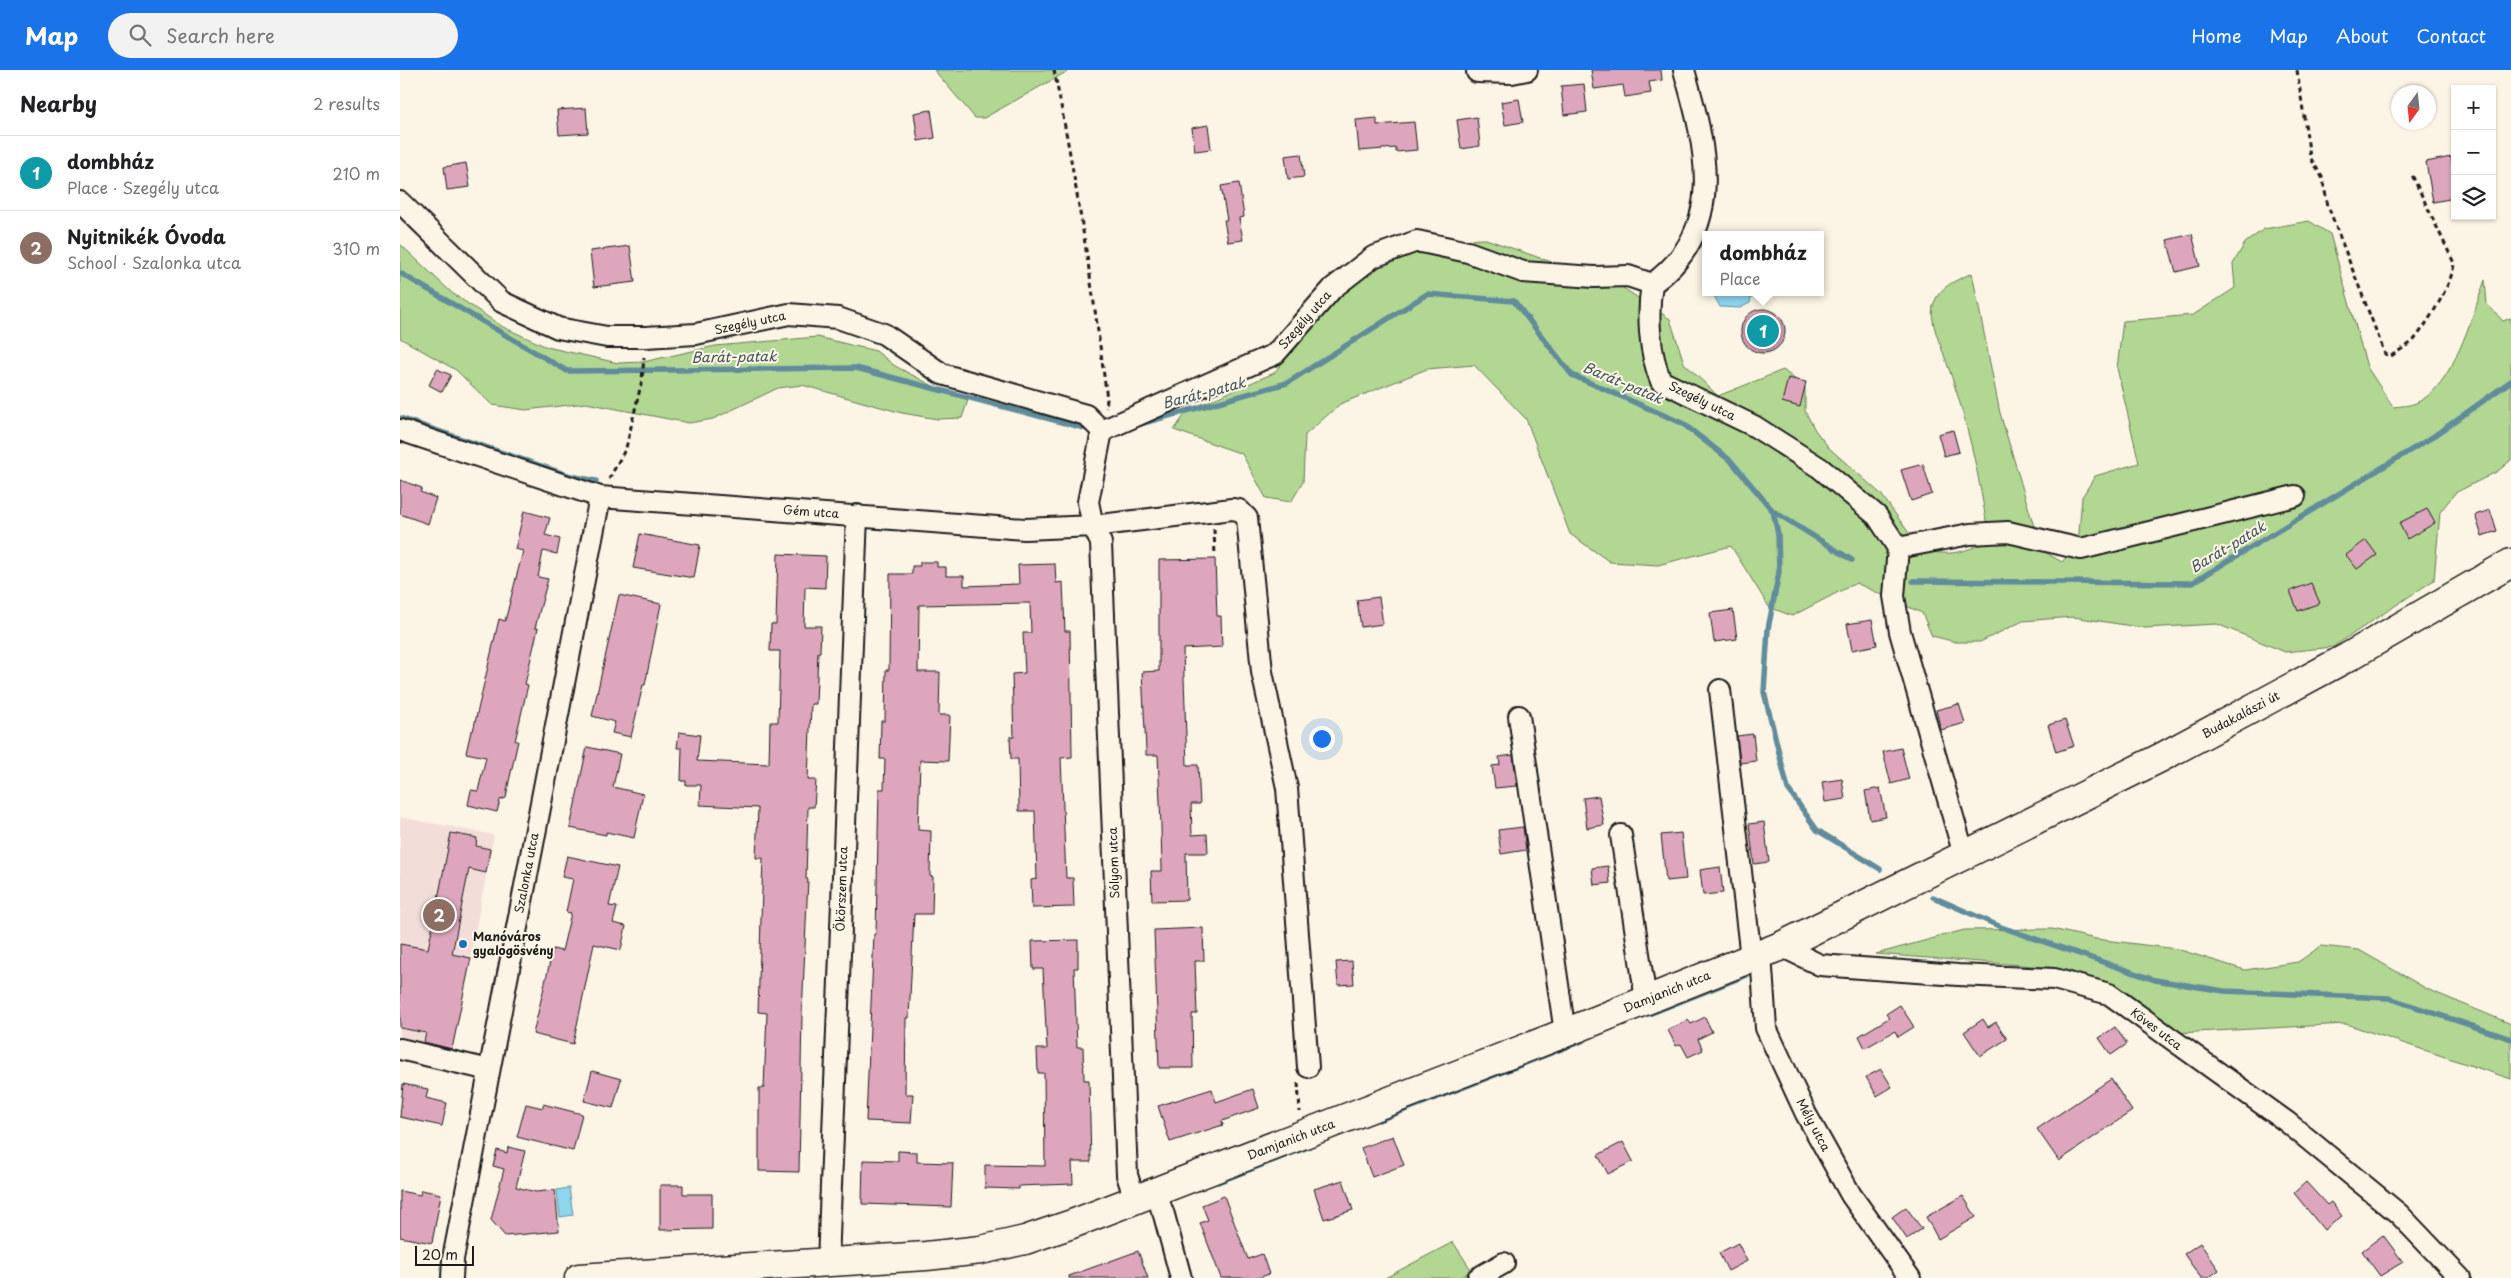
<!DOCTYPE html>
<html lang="en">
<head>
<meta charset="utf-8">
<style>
  :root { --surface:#fff; --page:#f2f2f2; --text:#202124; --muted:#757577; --line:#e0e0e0; --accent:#1a73e8 }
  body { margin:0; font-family:"Playpen Sans",sans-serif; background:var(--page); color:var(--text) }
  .controls { position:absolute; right:15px; top:15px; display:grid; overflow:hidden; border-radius:0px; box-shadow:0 1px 4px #0004 }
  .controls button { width:45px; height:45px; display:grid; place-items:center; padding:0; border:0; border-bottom:1px solid var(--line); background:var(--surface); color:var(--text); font:25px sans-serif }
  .compass { position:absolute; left:1991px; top:15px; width:45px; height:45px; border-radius:50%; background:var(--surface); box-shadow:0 1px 4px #0004; rotate:195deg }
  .scale { position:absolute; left:15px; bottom:12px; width:59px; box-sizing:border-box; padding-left:5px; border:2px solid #1c1c1c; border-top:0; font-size:14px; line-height:18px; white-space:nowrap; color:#1c1c1c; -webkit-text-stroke:4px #fcf5e5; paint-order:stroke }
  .you { position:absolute; left:921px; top:668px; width:18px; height:18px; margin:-12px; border:4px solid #fff; border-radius:50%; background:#1a73e8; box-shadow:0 0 0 8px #1a73e833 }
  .badge { display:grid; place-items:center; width:32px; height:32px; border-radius:50%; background:var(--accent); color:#fff; font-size:16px; font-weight:700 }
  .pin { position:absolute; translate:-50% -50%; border:2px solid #fff; box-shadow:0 1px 5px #0006 }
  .popup { position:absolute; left:1302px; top:161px; width:122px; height:65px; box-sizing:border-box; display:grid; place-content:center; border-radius:0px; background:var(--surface); filter:drop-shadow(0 1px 4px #0005); font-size:16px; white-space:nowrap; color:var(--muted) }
  .popup b { font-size:19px; color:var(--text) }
  .popup::after { content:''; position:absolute; left:50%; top:100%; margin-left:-10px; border:10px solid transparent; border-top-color:var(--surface) }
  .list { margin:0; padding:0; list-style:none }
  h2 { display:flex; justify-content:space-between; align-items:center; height:65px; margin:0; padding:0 20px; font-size:21px }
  h2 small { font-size:16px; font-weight:400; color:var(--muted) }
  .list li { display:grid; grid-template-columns:32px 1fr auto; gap:15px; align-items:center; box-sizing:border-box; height:75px; padding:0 20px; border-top:1px solid var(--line) }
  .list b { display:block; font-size:19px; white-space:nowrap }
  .list p { margin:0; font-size:16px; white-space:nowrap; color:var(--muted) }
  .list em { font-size:16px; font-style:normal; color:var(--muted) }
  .icon { flex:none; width:28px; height:28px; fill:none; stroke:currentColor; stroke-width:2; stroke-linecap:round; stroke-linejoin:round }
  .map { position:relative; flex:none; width:2111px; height:1208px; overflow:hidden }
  header { display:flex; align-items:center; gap:30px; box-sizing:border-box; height:70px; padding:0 25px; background:var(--accent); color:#fff }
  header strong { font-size:24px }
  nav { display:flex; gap:28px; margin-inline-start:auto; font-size:18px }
  .search { width:350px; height:45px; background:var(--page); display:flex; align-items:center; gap:12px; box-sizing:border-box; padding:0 18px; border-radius:28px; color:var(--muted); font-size:19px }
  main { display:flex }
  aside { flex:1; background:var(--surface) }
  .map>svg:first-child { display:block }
  .built { fill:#f3ddd9 }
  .green { fill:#b2d792; stroke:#677a57 }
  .water { fill:#8ed6f0; stroke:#608c9b }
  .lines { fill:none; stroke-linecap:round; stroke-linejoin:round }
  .stream { stroke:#608c9b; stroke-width:5.5 }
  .building { fill:#dda6bc; stroke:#1c1c1c }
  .street-casing { stroke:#1c1c1c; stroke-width:24 }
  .secondary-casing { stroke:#1c1c1c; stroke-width:31 }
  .path { stroke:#1c1c1c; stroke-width:3; stroke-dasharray:5 4; stroke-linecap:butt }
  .street { stroke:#fcf5e5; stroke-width:20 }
  .secondary { stroke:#fcf5e5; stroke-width:28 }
  .poi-dot { fill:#1f6fb2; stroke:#fcf5e5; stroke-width:2 }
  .labels { text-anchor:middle; stroke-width:4; stroke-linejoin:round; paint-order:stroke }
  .street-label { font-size:12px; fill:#1c1c1c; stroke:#fcf5e5 }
  .poi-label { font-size:12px; font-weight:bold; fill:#1c1c1c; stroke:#fcf5e5; text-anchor:start }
  .water-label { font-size:14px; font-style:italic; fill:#3e545c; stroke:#fcf5e5 }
</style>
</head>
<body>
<header>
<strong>Map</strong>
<div class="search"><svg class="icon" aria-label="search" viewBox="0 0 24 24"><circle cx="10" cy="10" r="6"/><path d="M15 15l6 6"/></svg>Search here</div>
<nav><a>Home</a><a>Map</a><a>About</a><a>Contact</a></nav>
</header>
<main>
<aside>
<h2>Nearby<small>2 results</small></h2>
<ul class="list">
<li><span class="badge" style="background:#0f9aa8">1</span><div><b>dombház</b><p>Place · Szegély utca</p></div><em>210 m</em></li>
<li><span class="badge" style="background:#8d6e63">2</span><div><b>Nyitnikék Óvoda</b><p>School · Szalonka utca</p></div><em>310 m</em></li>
</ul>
</aside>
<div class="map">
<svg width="2111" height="1208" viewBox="0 0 2111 1208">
  <rect width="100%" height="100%" fill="#fcf5e5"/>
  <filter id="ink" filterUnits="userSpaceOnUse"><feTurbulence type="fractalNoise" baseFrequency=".02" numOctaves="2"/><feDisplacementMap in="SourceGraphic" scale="10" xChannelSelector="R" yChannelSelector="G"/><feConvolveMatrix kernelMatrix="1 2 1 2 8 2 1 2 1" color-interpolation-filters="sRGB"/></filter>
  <g filter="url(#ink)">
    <path class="built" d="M0 747 94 765 52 981 0 970Z"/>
    <path class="green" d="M534 0H670L584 48H575Z
      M1909 151 1930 164 1967 297 1993 337C2000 336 2009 336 2016 333 2053 318 2072 246 2085 210L2087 234 2103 251 2111 248V390L2098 401 2055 423 2040 442 2034 510 1933 577 1885 582 1817 554 1745 558 1673 547 1623 551 1580 572H1556L1532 566 1522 543 1456 513 1392 546 1369 537 1331 476 1258 495 1210 492 1170 464 1126 349 1074 295 1027 299 940 334 905 365 903 412 891 432 866 428 842 384 774 360 788 340 874 303 931 231 1017 171 1086 169 1194 207 1202 204 1270 249 1284 293 1318 326 1383 300 1405 317V341L1415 360 1429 378 1481 424 1521 480C1550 486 1562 484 1589 470 1580 407 1566 344 1544 285 1539 271 1528 247 1534 233 1540 216 1557 210 1572 203L1600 343 1641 480 1662 492 1678 474 1682 427 1695 406 1739 393 1717 298 1723 251 1793 245 1835 218 1833 194 1845 173 1864 159Z
      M0 174 52 223 103 257 147 277 218 293 243 292 315 276 417 267 476 281 495 296 539 319 569 327 562 348 537 349 502 343 402 315 378 318 313 349 289 353 186 333 126 340 92 335 56 300 0 268Z
      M1652 859 1696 869 1777 879 1845 900 1898 892 1921 876 1959 880 2027 919 2111 954V1009L1946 954 1778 963 1711 913 1659 898 1476 884 1564 860Z
      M1053 1172 1072 1201 1060 1208H985Z"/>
    <path class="water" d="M1312 222H1352L1350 233 1340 238 1320 237Z
      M169 1118 173 1145 160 1147 157 1120Z"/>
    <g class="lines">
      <path class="stream" d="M0 203 167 301 456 298 688 359
        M0 348 171 406 196 411
        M740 354 887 313 1027 224 1114 231 1172 305 1282 353 1331 391 1373 441 1452 490
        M1373 441 1378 464 1379 502 1368 559 1364 622 1388 719 1417 760 1480 799
        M1513 511 1792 513 2034 366 2111 311
        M1533 827 1601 857 1755 910 1824 921 1989 928 2111 969
        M1249 944 1347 905
        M979 1050 1182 971
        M818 1112 908 1077"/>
    </g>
    <path class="building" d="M1191 0H1261L1262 10 1249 12 1251 23 1225 27 1223 15 1194 19Z
      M1184 14 1187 42 1164 45 1161 16Z
      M1119 29 1123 52 1105 55 1101 32Z
      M186 38 188 63 159 65 157 40Z
      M531 40 535 68 518 71 514 43Z
      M1077 47 1080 76 1061 79 1057 50Z
      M977 48V55L1014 52 1017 80 996 82V78L959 81 956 50Z
      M808 55 811 79 795 81 792 58Z
      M901 84 904 107 888 109 885 86Z
      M2051 87 2055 107V128L2033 132 2026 92Z
      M66 93 70 117 47 120 44 97Z
      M839 113 844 147 839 148 843 170 828 172 824 150H827L821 116Z
      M1792 164 1800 196 1776 202 1767 170Z
      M230 176 235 212 194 217 190 181Z
      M1341 261a22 22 0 1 1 44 0a22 22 0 1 1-44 0Z
      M37 299 51 305 42 322 29 315Z
      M1388 308 1406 312 1400 337 1382 332Z
      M1553 360 1559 382 1544 386 1538 364Z
      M1523 394 1532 424 1511 431 1501 400Z
      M0 410 22 418 20 422 36 428 28 454 0 444Z
      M2027 439 2035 453 2007 469 1999 453Z
      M2090 440 2097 461 2082 466 2075 445Z
      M124 441 150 448 145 465 160 469 157 484 143 481 138 507 148 509 135 558H138L125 614 128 615 115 671H118L108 716 106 728 100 730 97 742 68 735 71 720 78 721 86 687 66 683 71 661H73L99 549 105 551 123 481 115 479Z
      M240 464 300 475 294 508 233 498Z
      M1966 470 1977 485 1957 499 1946 485Z
      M378 484 426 486 425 518 405 517 404 556H421L420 582H418L416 634H411L408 710H416L414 737H408L406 809H408L402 944 399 1102 359 1101V1018H364L367 943 358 942 363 788H356L358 738 300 735 301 715H286V711H281L282 678H277L279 662 300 665 297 691 369 694 370 652H378L380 581H370L371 554H376Z
      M815 489 817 546H821L822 577 783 579 787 695H798L800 734H791L792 765 807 764 808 783H786L787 830 752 831 751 801H762L761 756 758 685H746V680L742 602 759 601V490Z
      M520 492H537V497H546V506H564V516L619 514 618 495 655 494 656 513 663 512 665 561H670L672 687 661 688 666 808H673L674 837 632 838 631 810 637 809 635 741H619L618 689H611L610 667H614L612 604 625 603 623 563H631L630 533 519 535 518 602H540L539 645H550L548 691 520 690 518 760 531 761 530 806 533 807 532 844H514L509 948H506L505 1024H513L511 1053 466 1051 474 864H476L479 719H484L485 689H480L481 651H485L486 600H489L490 504H512V496H520Z
      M1911 513 1920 533 1898 541 1890 521Z
      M219 525 261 534 245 615H243L231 667 212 663 215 652 192 646Z
      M979 527 983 554 961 557 957 530Z
      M1333 540 1337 569 1314 572 1310 543Z
      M1472 550 1477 575 1452 580 1447 554Z
      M1559 634 1565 653 1541 660 1536 640Z
      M1665 650 1674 676 1656 682 1648 655Z
      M1353 664 1356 691 1340 693 1337 666Z
      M187 677 220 684 213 717 243 724 234 768 206 762V765L170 758Z
      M1501 678 1509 709 1491 714 1483 682Z
      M1113 685 1117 716 1095 718 1092 696 1100 695 1099 687Z
      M1442 709 1445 729 1425 732 1422 712Z
      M1480 718 1486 747 1470 750 1465 721Z
      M1199 726 1204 755 1187 758 1183 728Z
      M1364 752 1369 792 1354 794 1349 754Z
      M1123 757 1126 780 1101 784 1098 760Z
      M51 763 77 768 76 776 90 779 86 803 69 799 52 884 71 888 52 979 24 972 26 963 0 958V874L28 879Z
      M1281 763 1286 809 1266 811 1261 765Z
      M167 786 218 797 209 836 217 837 213 853 226 856 221 880 194 874 173 974 133 964 153 879 162 881 171 843 166 842 173 809 162 807Z
      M1208 796 1210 813 1194 815 1192 798Z
      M1320 797 1323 823 1303 825 1300 800Z
      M803 858 804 891H795L797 944H792L793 998H759L754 860Z
      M678 870V898H674L677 977H683L684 1010H689L691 1092H672L673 1114 619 1116V1119L585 1118V1095L645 1096 644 1003H638L637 979H647L643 899H633L632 871Z
      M952 891 954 914 938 915 936 892Z
      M1500 935 1514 957 1498 967 1495 961 1465 978 1459 966 1489 948 1486 944Z
      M1305 947 1312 962 1298 969 1303 980 1288 987 1281 974 1276 976 1268 960 1288 950 1291 954Z
      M1583 949 1588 957 1596 952 1607 969 1580 986 1564 962Z
      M1715 957 1727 974 1711 985 1699 968Z
      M1481 999 1492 1017 1477 1026 1466 1007Z
      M192 1001 221 1009 213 1038 184 1031Z
      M1711 1009 1732 1041 1659 1091 1637 1059Z
      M3 1014 28 1019 26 1028 47 1033 42 1056 0 1047Z
      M812 1019 816 1032 853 1019 859 1038 822 1051 823 1055 770 1072 758 1036Z
      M126 1034 143 1038V1034L182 1044 173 1081 117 1067Z
      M993 1066 1004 1095 972 1107 961 1078Z
      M1223 1072 1233 1091 1208 1104 1198 1085Z
      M108 1077 125 1081 116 1117 136 1122 155 1120 159 1161 105 1166 91 1150 104 1099 93 1096 97 1080 107 1083Z
      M498 1081 517 1082V1092L553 1093 551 1137 462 1134 463 1090 498 1091Z
      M943 1110 953 1140 924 1149 914 1119Z
      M1906 1112 1927 1135 1931 1132 1942 1146 1924 1160 1894 1123Z
      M260 1115H283V1124H312V1159L260 1160Z
      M21 1120 41 1124 32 1173 0 1167V1121L20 1125Z
      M824 1126 848 1189 862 1184 869 1204 858 1208H821L800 1153 808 1150 802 1135Z
      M1563 1126 1576 1147 1538 1169 1526 1147Z
      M1506 1137 1522 1159 1507 1169 1492 1147Z
      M1983 1165 2003 1192 1980 1206 1962 1181Z
      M1338 1173 1347 1191 1328 1201 1319 1183Z
      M1800 1173 1819 1200 1808 1208H1801L1784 1184Z
      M738 1181 748 1208H669V1206Z"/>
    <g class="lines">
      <g class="street-casing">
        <path id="street" d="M1077 2 1112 3 1127 0
          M0 132 102 232 158 258 207 267H246L296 264 389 244 438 248 484 264 542 304 686 345 702 361
          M1252 214C1247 243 1249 283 1261 311L1354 356 1420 398 1477 446 1498 478
          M1252 214C1328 159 1306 77 1284 0
          M0 360 200 427 625 459 693 456 832 439 839 440 847 448 862 602 887 718 908 997
          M702 361 688 432 693 456 701 473 727 1105 735 1130
          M702 361 875 284 933 218 973 187 1017 171 1068 182 1123 202 1194 207 1228 206 1252 214
          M1498 478 1570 464 1608 462 1681 479 1895 426
          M1498 478 1494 526 1500 562 1564 785
          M1320 620 1351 888
          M1119 646 1165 963
          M1221 765 1246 930
          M1381 876 1420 895 1558 905 1654 909 1709 924 1887 1052 1999 1144 2060 1208
          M1361 884 1366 958 1406 1044 1451 1125 1510 1208
          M0 979 89 1000
          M755 1122 764 1145 781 1208
          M428 1193 457 445
          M52 1208 53 1189 200 427
          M1078 1208 1104 1193"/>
      </g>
      <g class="secondary-casing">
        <path id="secondary" d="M179 1208 526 1186 581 1180 625 1170 672 1154 1165 963 1381 876 1760 688 1948 587 2111 493"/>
      </g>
      <path class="path" d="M654 0C676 109 693 219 707 329L706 338
        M1897 0 1910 87 1922 107 1928 136 1985 284 1991 286C1998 281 2008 276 2014 270 2027 254 2053 213 2054 193L2011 103
        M209 409 226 378 242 310 244 287
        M814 459 815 486
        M898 1013 900 1042"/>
      <use href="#street" class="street"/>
      <use href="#secondary" class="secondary"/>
    </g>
  </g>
  <circle class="poi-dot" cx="63" cy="874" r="5"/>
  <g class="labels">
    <g class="street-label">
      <text transform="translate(905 250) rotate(-49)" y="4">Szegély utca</text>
      <text transform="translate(350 253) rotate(-12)" y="4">Szegély utca</text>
      <text transform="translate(1302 331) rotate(26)" y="4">Szegély utca</text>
      <text transform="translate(411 442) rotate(4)" y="4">Gém utca</text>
      <text transform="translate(1841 645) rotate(-28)" y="4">Budakalászi út</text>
      <text transform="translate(714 793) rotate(-92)" y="4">Sólyom utca</text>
      <text transform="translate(127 803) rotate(-79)" y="4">Szalonka utca</text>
      <text transform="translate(442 819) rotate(-88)" y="4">Ökörszem utca</text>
      <text transform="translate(1267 922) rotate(-22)" y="4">Damjanich utca</text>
      <text transform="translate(1756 959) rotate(37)" y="4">Köves utca</text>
      <text transform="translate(1413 1055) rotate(62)" y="4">Mély utca</text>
      <text transform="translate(891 1070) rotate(-21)" y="4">Damjanich utca</text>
    </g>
    <g class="poi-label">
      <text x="73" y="871">Manóváros<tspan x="73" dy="14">gyalogösvény</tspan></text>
    </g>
    <g class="water-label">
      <text transform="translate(334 287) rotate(-1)" y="5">Barát-patak</text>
      <text transform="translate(1223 313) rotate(23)" y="5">Barát-patak</text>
      <text transform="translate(804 323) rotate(-15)" y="5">Barát-patak</text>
      <text transform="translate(1828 477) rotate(-31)" y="5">Barát-patak</text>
    </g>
  </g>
</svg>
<div class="controls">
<button>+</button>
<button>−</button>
<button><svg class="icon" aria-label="layers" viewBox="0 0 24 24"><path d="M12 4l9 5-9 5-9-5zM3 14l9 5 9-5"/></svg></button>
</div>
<svg class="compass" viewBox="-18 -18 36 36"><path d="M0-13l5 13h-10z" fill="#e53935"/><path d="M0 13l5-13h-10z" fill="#757577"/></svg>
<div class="scale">20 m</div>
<div class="you"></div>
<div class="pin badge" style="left:1363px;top:261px;background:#0f9aa8">1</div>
<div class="popup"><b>dombház</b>Place</div>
<div class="pin badge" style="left:39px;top:845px;background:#8d6e63">2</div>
</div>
</main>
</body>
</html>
